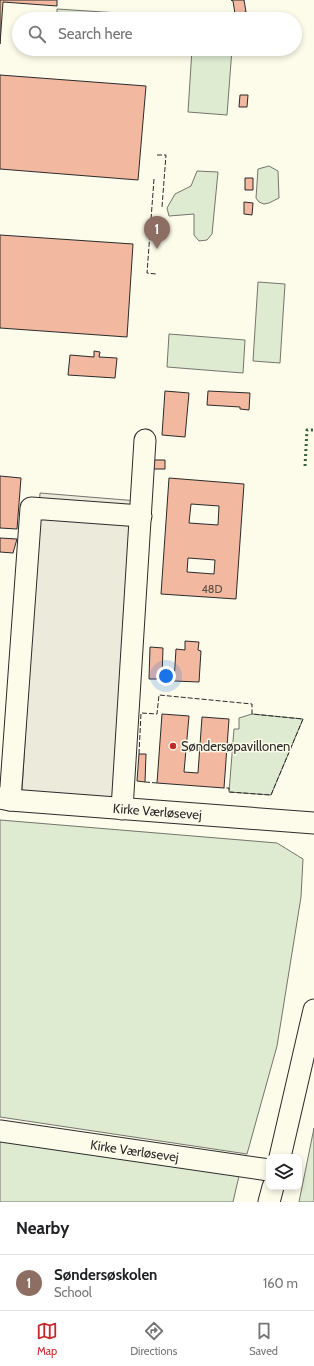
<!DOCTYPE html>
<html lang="en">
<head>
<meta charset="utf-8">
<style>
  :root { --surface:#fff; --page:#f2f2f2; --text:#202124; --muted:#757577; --line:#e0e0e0; --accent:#c62828 }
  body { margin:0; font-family:Cabin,sans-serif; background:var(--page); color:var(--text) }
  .controls { position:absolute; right:12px; bottom:12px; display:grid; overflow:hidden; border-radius:8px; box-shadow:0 2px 6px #0003 }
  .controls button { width:36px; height:36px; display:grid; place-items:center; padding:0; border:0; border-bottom:1px solid var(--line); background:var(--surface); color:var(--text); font:20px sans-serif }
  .you { position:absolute; left:166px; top:676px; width:14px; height:14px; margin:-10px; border:3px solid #fff; border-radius:50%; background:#1a73e8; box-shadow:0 0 0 6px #1a73e833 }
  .badge { display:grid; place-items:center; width:26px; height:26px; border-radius:50%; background:var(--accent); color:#fff; font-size:13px; font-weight:700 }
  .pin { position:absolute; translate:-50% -33px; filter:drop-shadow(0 1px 2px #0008) }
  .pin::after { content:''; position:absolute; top:21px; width:14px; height:12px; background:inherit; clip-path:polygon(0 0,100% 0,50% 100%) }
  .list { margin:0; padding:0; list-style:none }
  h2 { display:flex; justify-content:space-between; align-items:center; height:52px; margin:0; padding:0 16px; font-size:17px }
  h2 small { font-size:13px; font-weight:400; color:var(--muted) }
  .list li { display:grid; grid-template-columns:26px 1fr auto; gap:12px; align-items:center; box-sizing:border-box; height:56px; padding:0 16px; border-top:1px solid var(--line) }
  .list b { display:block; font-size:15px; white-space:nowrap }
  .list p { margin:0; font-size:13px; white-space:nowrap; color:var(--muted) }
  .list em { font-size:13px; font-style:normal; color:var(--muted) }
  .icon { flex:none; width:22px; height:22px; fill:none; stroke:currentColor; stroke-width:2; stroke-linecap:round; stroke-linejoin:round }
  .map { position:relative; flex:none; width:314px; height:1202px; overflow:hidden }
  .search { position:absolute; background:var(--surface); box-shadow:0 2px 6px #0003; left:12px; right:12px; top:12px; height:44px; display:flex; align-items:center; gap:10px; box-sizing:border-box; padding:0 14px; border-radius:22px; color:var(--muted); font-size:15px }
  .sheet { height:108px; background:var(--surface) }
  nav { display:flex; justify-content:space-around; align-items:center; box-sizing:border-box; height:56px; border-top:1px solid var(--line); background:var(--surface); font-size:11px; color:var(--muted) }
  nav a { display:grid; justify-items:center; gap:2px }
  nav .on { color:var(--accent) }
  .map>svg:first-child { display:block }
  .green { fill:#deebd1; stroke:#74746e }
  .parking { fill:#eceadb; stroke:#74746e }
  .building { fill:#f2b8a0; stroke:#2b2b2b; fill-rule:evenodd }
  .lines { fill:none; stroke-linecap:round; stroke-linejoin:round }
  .minor-casing { stroke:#2b2b2b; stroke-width:23 }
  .minor { stroke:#fdfbea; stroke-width:21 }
  .hedge { stroke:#34623c; stroke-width:3; stroke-dasharray:2 3; stroke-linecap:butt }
  .fence { stroke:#2b2b2b; stroke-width:1; stroke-dasharray:5 2; stroke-linecap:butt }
  .poi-dot { fill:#c62828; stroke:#fdfbea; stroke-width:1.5 }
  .labels { text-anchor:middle; stroke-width:3; stroke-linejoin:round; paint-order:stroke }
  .number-label { font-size:11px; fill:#5d4e48 }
  .poi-label { font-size:13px; fill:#2b2b2b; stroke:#fdfbea; text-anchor:start }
  .street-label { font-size:13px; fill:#2b2b2b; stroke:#fdfbea }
</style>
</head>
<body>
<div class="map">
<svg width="314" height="1202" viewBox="0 0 314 1202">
  <rect width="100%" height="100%" fill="#fdfbea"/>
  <path class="green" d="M57 9 134 14V19H57Z
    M192 49H232L227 115 188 112Z
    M269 166 278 171 279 198 269 203 264 204 259 202 256 198 258 169Z
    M197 171 218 172 212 234 207 240 199 241 194 235V214L169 216 167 208 175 194 191 186Z
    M258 282 285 284 280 363 253 361Z
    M169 334 245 340 243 373 167 367Z
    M252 714 303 719 271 795 229 792 234 729H239V718Z
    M0 820 277 843 303 859 301 897 277 1046 247 1154 0 1117Z
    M314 1128V1202H299Z
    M0 1139 239 1176 233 1202H0Z"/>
  <path class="parking" d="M40 493 138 501 115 801 22 791Z"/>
  <path class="building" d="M0 0H57V6L3 2 0 44Z
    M231 0H244L246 12 235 14 233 1Z
    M0 75 146 86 138 180 0 169Z
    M240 95H248L247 107H239Z
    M245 178H253V190H245Z
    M244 202 253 203 252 215 244 214Z
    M0 235 133 244 127 337 0 328Z
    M94 351 100 352 99 357 117 358 115 378 68 375 70 355 94 357Z
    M165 391 189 393 185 437 162 435Z
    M208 391 250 393 249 410 240 409V407L207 405Z
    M153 460H165V469H152Z
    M0 476 21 478 17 529 0 528Z
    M169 478 244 484 236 599 161 594ZM191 504 219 506 218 525 189 523ZM188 558 215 560 214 574 187 572Z
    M0 538 17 539 13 553 0 552Z
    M185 641 199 642 198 650 201 651 199 682 174 681 176 649 185 650Z
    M150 647 163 648 162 679H149Z
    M162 714 189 716 184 772 198 773 202 717 229 719 224 788 157 783Z
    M139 754H146L145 782 137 781Z"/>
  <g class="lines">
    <g class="minor-casing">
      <g id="minor">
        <path id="s1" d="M0 798 10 800 314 823"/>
        <path d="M10 800 31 508 141 516"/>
        <path d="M122 809 145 440"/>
        <path id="s2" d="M0 1131 269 1170"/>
        <path d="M280 1157 314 1010"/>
        <path d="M269 1202 273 1187"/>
      </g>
    </g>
    <use href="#minor" class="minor"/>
    <path class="hedge" d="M305 466 307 430H314"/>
    <path class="fence" d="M157 155H166L162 207
      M154 179 147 273 156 274
      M139 754 141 713 157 714 159 695 252 704V714L303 719 271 795 229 792V788H224
      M145 782 157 783"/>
  </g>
  <circle class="poi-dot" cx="173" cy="746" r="4"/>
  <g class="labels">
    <g class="number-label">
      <text x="212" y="593">48D</text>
    </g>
    <g class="poi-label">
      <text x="181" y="751">Søndersøpavillonen</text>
    </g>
    <g class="street-label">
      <text dy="5" stroke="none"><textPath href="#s1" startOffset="158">Kirke Værløsevej</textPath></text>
      <text dy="5" stroke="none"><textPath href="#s2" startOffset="136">Kirke Værløsevej</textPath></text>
    </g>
  </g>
</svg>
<div class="controls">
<button><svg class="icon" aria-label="layers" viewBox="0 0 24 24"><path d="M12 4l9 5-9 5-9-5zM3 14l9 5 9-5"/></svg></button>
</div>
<div class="you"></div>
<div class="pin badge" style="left:157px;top:249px;background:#8d6e63">1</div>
<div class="search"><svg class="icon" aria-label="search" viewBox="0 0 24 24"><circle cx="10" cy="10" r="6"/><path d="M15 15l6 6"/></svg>Search here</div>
</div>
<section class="sheet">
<h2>Nearby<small></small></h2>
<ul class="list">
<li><span class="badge" style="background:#8d6e63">1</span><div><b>Søndersøskolen</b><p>School</p></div><em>160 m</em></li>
</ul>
</section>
<nav>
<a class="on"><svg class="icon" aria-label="map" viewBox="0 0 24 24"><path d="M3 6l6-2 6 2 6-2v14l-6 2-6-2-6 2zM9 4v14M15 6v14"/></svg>Map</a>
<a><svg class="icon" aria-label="directions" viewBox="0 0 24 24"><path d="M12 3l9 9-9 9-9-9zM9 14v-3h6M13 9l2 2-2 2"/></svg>Directions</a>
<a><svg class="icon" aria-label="saved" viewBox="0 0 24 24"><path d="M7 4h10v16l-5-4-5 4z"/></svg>Saved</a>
</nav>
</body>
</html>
